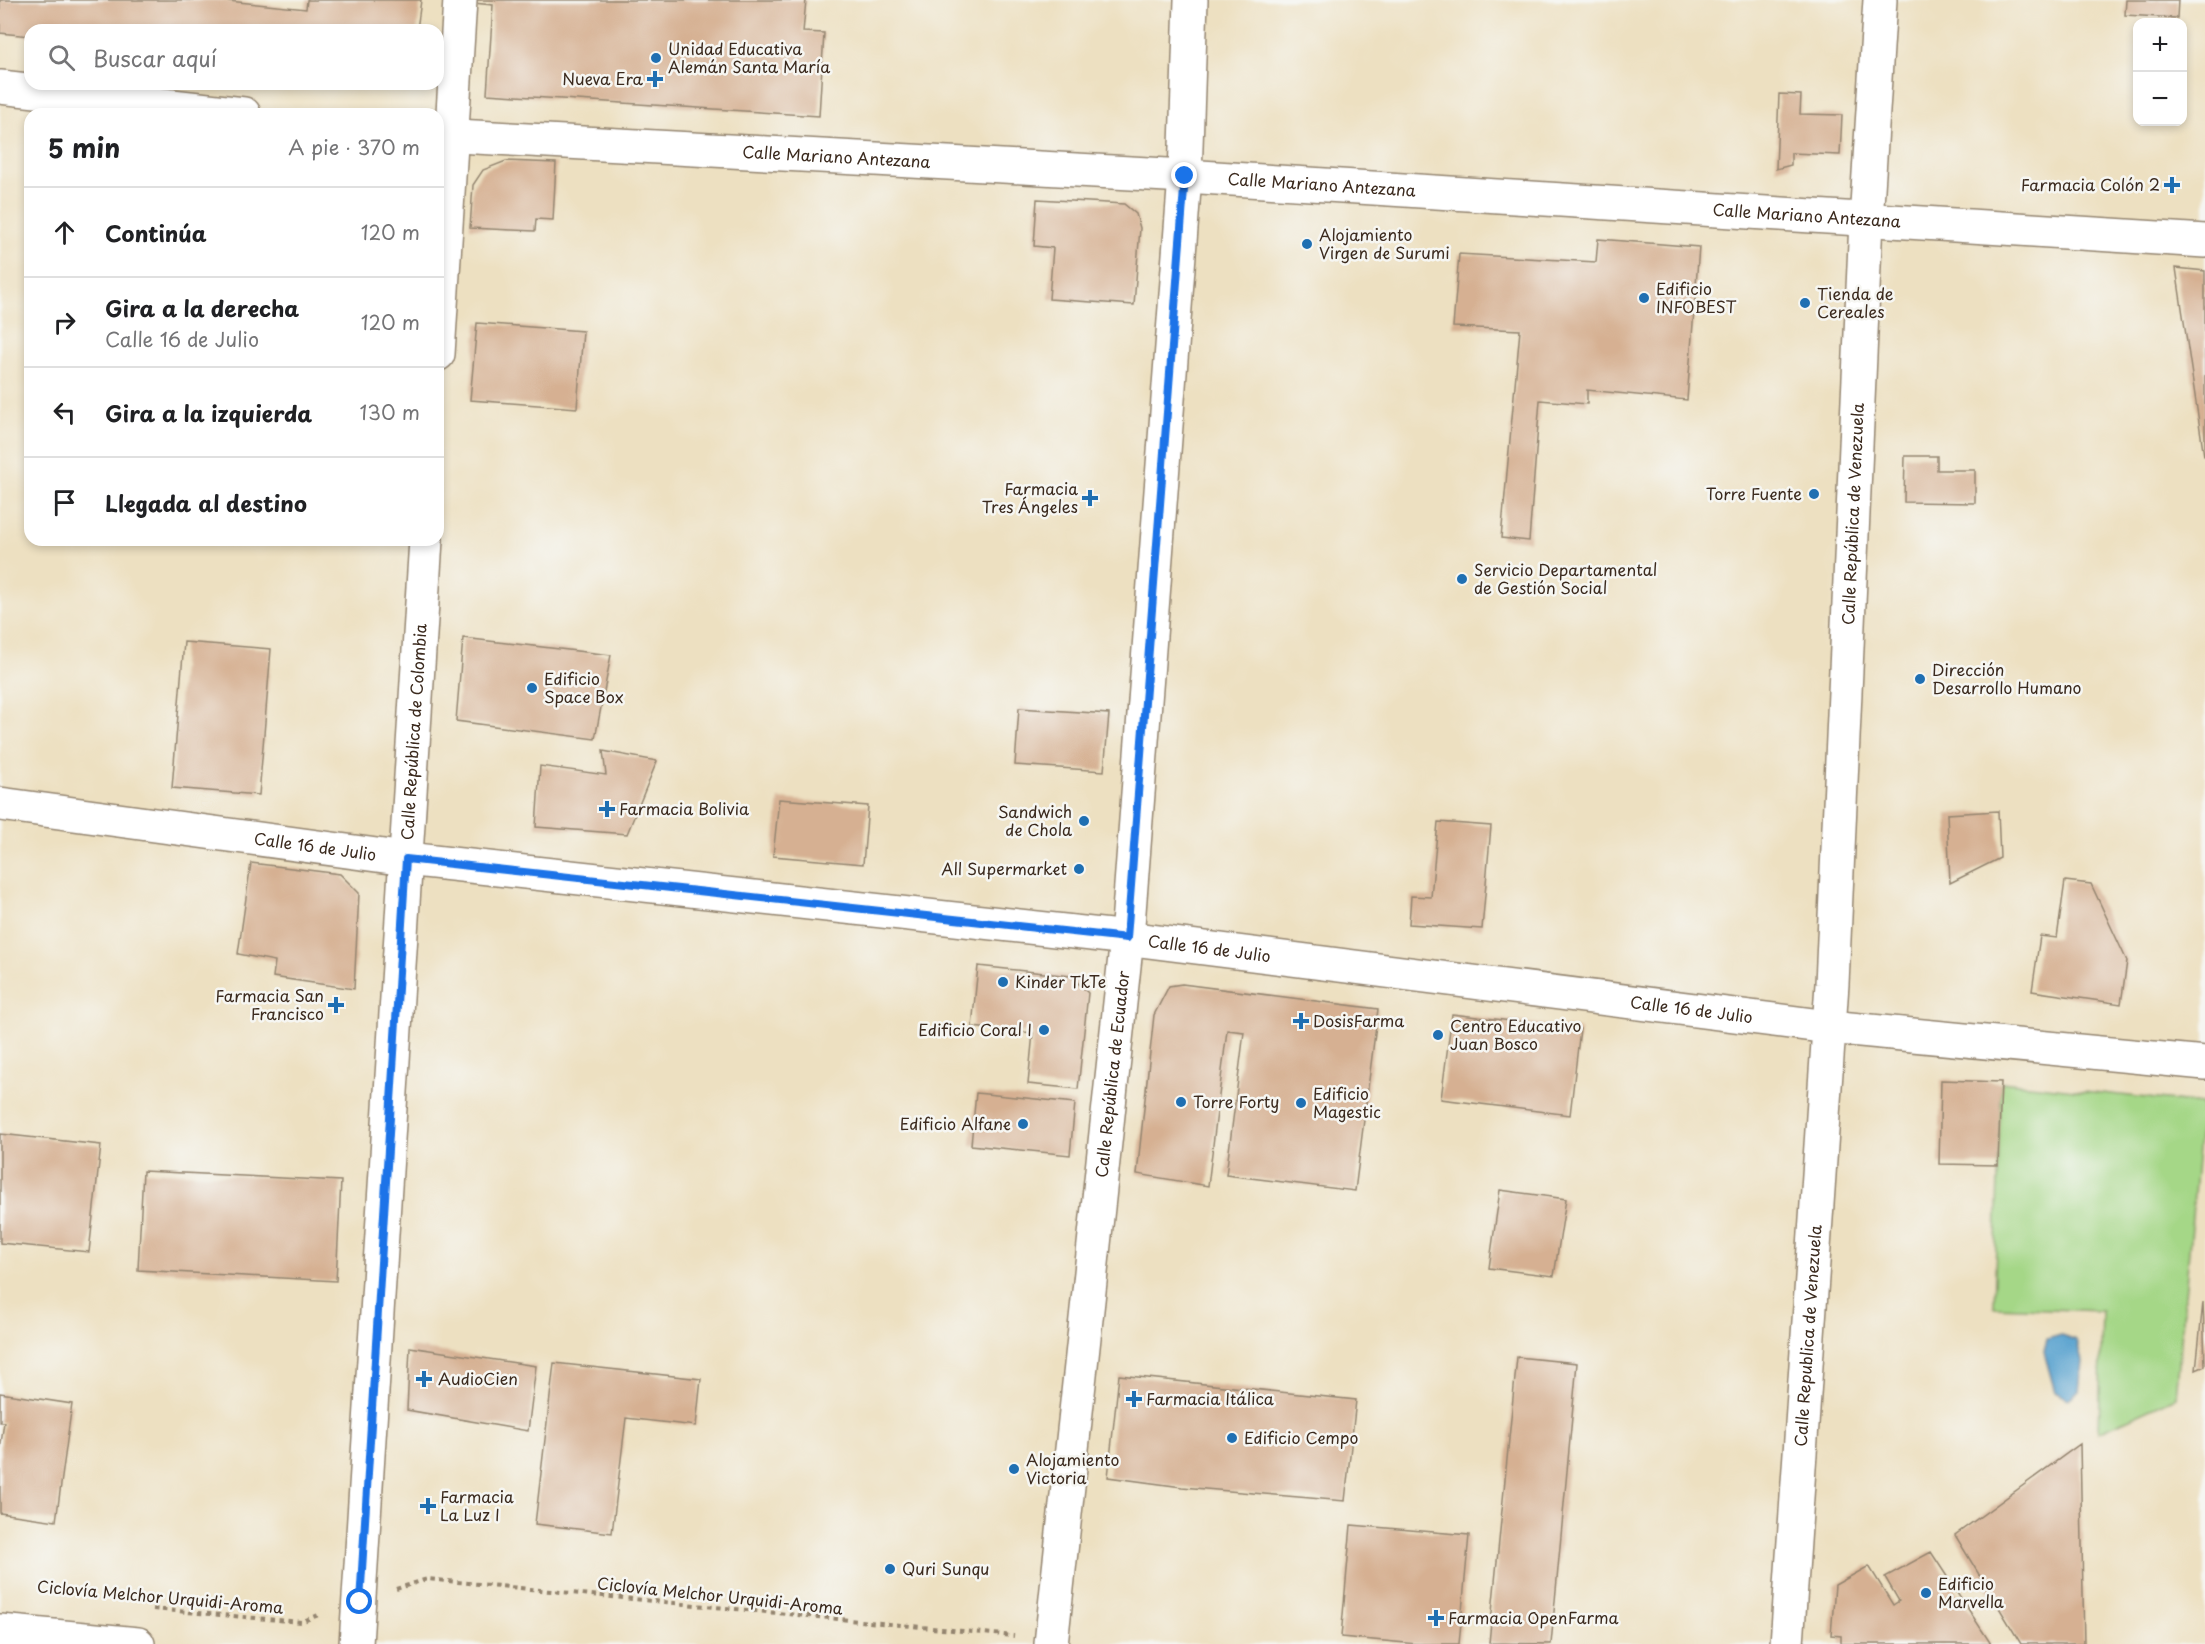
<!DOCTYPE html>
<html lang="es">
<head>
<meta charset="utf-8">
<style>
  :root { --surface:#fff; --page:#f2f2f2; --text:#202124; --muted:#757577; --line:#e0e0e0 }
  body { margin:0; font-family:"Playpen Sans",sans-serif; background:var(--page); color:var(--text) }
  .controls { position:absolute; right:18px; top:18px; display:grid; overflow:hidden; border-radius:12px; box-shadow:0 3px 9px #0003 }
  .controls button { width:54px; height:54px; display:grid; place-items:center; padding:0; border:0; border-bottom:2px solid var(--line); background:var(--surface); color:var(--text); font:30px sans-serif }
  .stop { position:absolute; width:18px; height:18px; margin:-14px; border:4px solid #1a73e8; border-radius:50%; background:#fff }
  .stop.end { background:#1a73e8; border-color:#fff; box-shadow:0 2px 6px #0008 }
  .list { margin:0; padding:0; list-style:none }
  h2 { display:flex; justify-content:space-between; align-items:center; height:78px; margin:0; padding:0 24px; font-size:26px }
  h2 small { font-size:20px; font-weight:400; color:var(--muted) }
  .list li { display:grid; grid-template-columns:39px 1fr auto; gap:18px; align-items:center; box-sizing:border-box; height:90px; padding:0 24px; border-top:2px solid var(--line) }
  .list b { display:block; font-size:22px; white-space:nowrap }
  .list p { margin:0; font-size:20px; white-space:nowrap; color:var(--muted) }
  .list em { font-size:20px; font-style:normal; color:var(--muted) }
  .icon { flex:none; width:33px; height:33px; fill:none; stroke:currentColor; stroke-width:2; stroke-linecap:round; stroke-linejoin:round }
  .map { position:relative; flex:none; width:2205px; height:1644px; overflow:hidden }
  .search { position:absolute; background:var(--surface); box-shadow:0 3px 9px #0003; left:24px; top:24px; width:420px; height:66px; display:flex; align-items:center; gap:15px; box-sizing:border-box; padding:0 21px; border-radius:18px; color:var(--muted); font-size:22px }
  .panel { position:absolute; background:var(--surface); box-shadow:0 3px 9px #0003; left:24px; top:108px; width:420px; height:438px; border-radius:18px }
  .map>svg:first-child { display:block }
  .green { fill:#a5d787; stroke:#708052; stroke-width:1.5 }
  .water { fill:#58a2cf; stroke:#4a6676; stroke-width:1.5 }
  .building { fill:#d6b092 }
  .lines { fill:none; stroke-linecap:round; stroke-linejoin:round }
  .minor-casing { stroke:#948570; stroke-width:36 }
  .secondary-casing { stroke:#948570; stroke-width:36 }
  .path { stroke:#948570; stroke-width:4; stroke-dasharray:4.5 4.5; stroke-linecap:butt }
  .minor { stroke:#fff; stroke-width:33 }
  .secondary { stroke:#fff; stroke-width:33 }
  .route { stroke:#1a73e8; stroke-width:8 }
  .poi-dot { fill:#1f6fb2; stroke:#f6f6f2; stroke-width:2 }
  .labels { text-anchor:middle; stroke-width:5; stroke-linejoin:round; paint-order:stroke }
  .poi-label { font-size:16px; fill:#3b2a1e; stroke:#f6f6f2; text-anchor:start }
  .street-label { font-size:16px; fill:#3b2a1e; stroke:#f6f6f2 }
</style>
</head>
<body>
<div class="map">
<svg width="2205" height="1644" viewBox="0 0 2205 1644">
  <rect width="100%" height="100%" fill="#f6f6f2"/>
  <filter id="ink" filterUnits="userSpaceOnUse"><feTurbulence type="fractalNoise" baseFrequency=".0167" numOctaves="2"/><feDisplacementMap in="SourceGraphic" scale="12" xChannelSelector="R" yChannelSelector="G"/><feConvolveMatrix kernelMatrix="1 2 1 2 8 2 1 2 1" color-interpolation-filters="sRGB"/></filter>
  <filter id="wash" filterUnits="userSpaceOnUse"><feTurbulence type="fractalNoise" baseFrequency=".008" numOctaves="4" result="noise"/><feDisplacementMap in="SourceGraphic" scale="24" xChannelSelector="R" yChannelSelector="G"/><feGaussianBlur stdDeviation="1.35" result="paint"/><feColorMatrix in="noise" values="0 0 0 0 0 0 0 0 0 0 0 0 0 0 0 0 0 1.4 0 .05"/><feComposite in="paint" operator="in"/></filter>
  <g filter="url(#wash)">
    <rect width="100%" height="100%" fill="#ede0c1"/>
    <path class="green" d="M2001 1082 2202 1104 2176 1397 2099 1432 2102 1311 1994 1307Z"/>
    <path class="water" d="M2061 1335 2076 1340 2082 1361 2079 1391 2068 1399 2055 1392 2044 1352 2047 1339Z"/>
    <g id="blocks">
      <path class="building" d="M0 0H218L306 9 307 0H421L417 30H30V36L0 33Z
        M443 0H806L803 32 824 33 819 116 487 94 493 5Z
        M2126 0H2178L2177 18 2125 15Z
        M1779 94 1801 95 1800 114 1842 115 1840 155 1791 153V165L1776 169Z
        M506 161 556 163 553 220 536 219 535 231 470 228 473 185 483 170Z
        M1037 199 1124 204 1136 214 1140 228 1134 305 1049 299 1053 248 1034 246Z
        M1598 239 1699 247 1687 400 1587 390V404L1540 400 1529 541 1501 538 1520 330 1453 327 1459 254 1596 262Z
        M2176 268 2205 271V456H2204Z
        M477 323 583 331 577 408 470 400Z
        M1905 456H1937V470H1975V503L1904 502Z
        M463 638 611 655 595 739 456 721Z
        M184 642 271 649 259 795 172 788Z
        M1019 708 1109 714 1104 771 1015 765Z
        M603 751 657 761 627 834 536 827 540 766 606 775Z
        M779 799 868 806 863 864 773 856Z
        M1998 811 2000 858 1950 883 1947 814Z
        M1438 822 1491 826 1482 929 1409 924 1411 896 1431 897Z
        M251 863 340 874 359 893 354 989 273 977 275 961 238 954Z
        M2065 881 2091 884 2127 961 2121 1004 2032 991 2040 936 2057 938Z
        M978 966 1071 976 1088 993 1078 1089 1028 1084 1033 1033 972 1027Z
        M1182 984 1378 1009 1355 1191 1226 1175 1244 1032 1227 1030 1208 1186 1137 1174 1154 1015 1169 986Z
        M1452 1014 1580 1029 1570 1115 1441 1099Z
        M1941 1080 2001 1082 1998 1165 1939 1164Z
        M976 1093 1075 1103 1070 1155 971 1145Z
        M0 1134 101 1145 89 1252 0 1243Z
        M143 1171 341 1181 336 1281 138 1270Z
        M1500 1190 1566 1199 1554 1276 1489 1268Z
        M2203 1302 2205 1366 2196 1370Z
        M410 1347 536 1366 528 1431 407 1410Z
        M1517 1357 1577 1363 1551 1644 1489 1643Z
        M554 1363 701 1379 696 1426 626 1418 612 1533 535 1524Z
        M1119 1375 1356 1400 1345 1501 1182 1487 1108 1477Z
        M0 1393 72 1404 56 1521 0 1513V1451L4 1422H0Z
        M2080 1444 2084 1644H2021L1955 1535Z
        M1351 1525 1469 1535 1459 1644H1417L1341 1637Z
        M1931 1552 1991 1644H1841V1636L1831 1635 1835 1585 1869 1566 1893 1605 1899 1601 1885 1577Z"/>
    </g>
  </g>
  <g filter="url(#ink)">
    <use href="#blocks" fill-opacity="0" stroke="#948570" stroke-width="1.5"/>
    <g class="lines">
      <g class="minor-casing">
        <g id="minor">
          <path d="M0 87 244 114"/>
          <path id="s1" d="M438 135 1185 176 2205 241"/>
          <path d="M438 354 460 0"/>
          <path d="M1127 938 1185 176 1191 0"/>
          <path id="s2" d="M356 1644 426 540"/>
          <path id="s3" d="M1787 1644 1832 984 1866 221 1880 0"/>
        </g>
      </g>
      <g class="secondary-casing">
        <g id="secondary">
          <path id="s4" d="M0 804 406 859 1110 936 1829 1027 2205 1063"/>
          <path d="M0 1631 138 1644"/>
          <path id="s5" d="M1051 1644 1127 938"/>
        </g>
      </g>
      <path class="path" d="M396 1589 427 1579 1014 1636
        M153 1609 301 1622 321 1614"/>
      <use href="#minor" class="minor"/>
      <use href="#secondary" class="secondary"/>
    </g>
  </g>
  <g class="lines" filter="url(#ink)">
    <path class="route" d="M360 1602 406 859 1127 938 1185 176"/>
  </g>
  <g class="poi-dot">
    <circle cx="656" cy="58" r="6"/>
    <path d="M652 70h6v6h6v6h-6v6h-6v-6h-6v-6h6z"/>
    <path d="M2169 176h6v6h6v6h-6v6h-6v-6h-6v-6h6z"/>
    <circle cx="1307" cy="244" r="6"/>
    <circle cx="1644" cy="298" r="6"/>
    <circle cx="1805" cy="303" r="6"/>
    <circle cx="1814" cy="494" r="6"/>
    <path d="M1087 489h6v6h6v6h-6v6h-6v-6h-6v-6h6z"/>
    <circle cx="1462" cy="579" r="6"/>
    <circle cx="1920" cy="679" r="6"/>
    <circle cx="532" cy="688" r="6"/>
    <path d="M604 800h6v6h6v6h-6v6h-6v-6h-6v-6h6z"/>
    <circle cx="1084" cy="821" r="6"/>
    <circle cx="1079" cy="869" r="6"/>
    <circle cx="1003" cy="982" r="6"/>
    <path d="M333 996h6v6h6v6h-6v6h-6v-6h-6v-6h6z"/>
    <path d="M1298 1012h6v6h6v6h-6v6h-6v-6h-6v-6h6z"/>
    <circle cx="1044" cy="1030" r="6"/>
    <circle cx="1438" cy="1035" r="6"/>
    <circle cx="1181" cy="1102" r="6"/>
    <circle cx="1301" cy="1103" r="6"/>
    <circle cx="1023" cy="1124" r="6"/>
    <path d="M421 1370h6v6h6v6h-6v6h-6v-6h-6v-6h6z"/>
    <path d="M1131 1390h6v6h6v6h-6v6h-6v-6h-6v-6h6z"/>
    <circle cx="1232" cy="1438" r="6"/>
    <circle cx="1014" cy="1469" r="6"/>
    <path d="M425 1497h6v6h6v6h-6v6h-6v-6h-6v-6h6z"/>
    <circle cx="890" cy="1569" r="6"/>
    <circle cx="1926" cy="1593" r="6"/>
    <path d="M1433 1609h6v6h6v6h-6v6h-6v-6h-6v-6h6z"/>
  </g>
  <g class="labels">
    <g class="poi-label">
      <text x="668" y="55">Unidad Educativa<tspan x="668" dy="18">Alemán Santa María</tspan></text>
      <text x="643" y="85" text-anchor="end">Nueva Era</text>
      <text x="2160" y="191" text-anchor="end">Farmacia Colón 2</text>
      <text x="1319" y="241">Alojamiento<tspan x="1319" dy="18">Virgen de Surumi</tspan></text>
      <text x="1656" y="295">Edificio<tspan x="1656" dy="18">INFOBEST</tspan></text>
      <text x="1817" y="300">Tienda de<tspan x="1817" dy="18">Cereales</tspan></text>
      <text x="1078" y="495" text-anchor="end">Farmacia<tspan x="1078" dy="18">Tres Ángeles</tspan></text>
      <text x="1802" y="500" text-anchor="end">Torre Fuente</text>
      <text x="1474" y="576">Servicio Departamental<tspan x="1474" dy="18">de Gestión Social</tspan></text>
      <text x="1932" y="676">Dirección<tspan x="1932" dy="18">Desarrollo Humano</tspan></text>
      <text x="544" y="685">Edificio<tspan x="544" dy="18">Space Box</tspan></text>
      <text x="619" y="815">Farmacia Bolivia</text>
      <text x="1072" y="818" text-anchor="end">Sandwich<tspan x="1072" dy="18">de Chola</tspan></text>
      <text x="1067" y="875" text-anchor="end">All Supermarket</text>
      <text x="1015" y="988">Kinder TkTe</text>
      <text x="324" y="1002" text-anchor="end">Farmacia San<tspan x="324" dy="18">Francisco</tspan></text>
      <text x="1313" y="1027">DosisFarma</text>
      <text x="1450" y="1032">Centro Educativo<tspan x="1450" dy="18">Juan Bosco</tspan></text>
      <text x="1032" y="1036" text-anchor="end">Edificio Coral I</text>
      <text x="1313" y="1100">Edificio<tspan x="1313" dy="18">Magestic</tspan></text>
      <text x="1193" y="1108">Torre Forty</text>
      <text x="1011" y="1130" text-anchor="end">Edificio Alfane</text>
      <text x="438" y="1385">AudioCien</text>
      <text x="1146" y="1405">Farmacia Itálica</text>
      <text x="1244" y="1444">Edificio Cempo</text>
      <text x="1026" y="1466">Alojamiento<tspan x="1026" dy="18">Victoria</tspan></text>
      <text x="440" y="1503">Farmacia<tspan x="440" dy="18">La Luz I</tspan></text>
      <text x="902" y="1575">Quri Sunqu</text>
      <text x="1938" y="1590">Edificio<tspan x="1938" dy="18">Marvella</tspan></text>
      <text x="1448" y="1624">Farmacia OpenFarma</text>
    </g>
    <g class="street-label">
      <text dy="6" stroke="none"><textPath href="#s1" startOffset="399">Calle Mariano Antezana</textPath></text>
      <text dy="6" stroke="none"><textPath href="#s1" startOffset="885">Calle Mariano Antezana</textPath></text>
      <text dy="6" stroke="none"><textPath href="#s1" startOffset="1371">Calle Mariano Antezana</textPath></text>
      <text dy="6" stroke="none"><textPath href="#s3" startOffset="1132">Calle República de Venezuela</textPath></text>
      <text dy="6" stroke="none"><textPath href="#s2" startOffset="914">Calle República de Colombia</textPath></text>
      <text dy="6" stroke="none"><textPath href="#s4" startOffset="318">Calle 16 de Julio</textPath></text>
      <text dy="6" stroke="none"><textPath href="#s4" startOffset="1218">Calle 16 de Julio</textPath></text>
      <text dy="6" stroke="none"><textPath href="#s4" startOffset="1704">Calle 16 de Julio</textPath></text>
      <text dy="6" stroke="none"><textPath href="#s5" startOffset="573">Calle República de Ecuador</textPath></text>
      <text dy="6" stroke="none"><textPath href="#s3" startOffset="309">Calle Republica de Venezuela</textPath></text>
      <text transform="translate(720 1596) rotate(6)" y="6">Ciclovía Melchor Urquidi-Aroma</text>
      <text transform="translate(160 1597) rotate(5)" y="6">Ciclovía Melchor Urquidi-Aroma</text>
    </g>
  </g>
</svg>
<div class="controls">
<button>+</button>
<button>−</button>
</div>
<div class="stop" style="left:360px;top:1602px"></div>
<div class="stop end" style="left:1185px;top:176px"></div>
<div class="search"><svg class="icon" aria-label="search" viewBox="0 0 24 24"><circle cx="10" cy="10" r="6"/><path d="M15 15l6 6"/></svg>Buscar aquí</div>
<section class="panel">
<h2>5 min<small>A pie · 370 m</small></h2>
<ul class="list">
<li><svg class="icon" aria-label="ahead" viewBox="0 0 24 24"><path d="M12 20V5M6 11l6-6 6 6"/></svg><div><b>Continúa</b></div><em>120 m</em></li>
<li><svg class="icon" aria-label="right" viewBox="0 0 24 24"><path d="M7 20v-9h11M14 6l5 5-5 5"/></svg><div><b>Gira a la derecha</b><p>Calle 16 de Julio</p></div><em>120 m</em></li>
<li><svg class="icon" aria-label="left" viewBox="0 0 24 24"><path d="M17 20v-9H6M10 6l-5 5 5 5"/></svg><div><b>Gira a la izquierda</b></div><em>130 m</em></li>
<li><svg class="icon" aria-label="arrive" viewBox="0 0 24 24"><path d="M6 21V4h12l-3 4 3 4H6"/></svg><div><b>Llegada al destino</b></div></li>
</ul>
</section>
</div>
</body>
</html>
